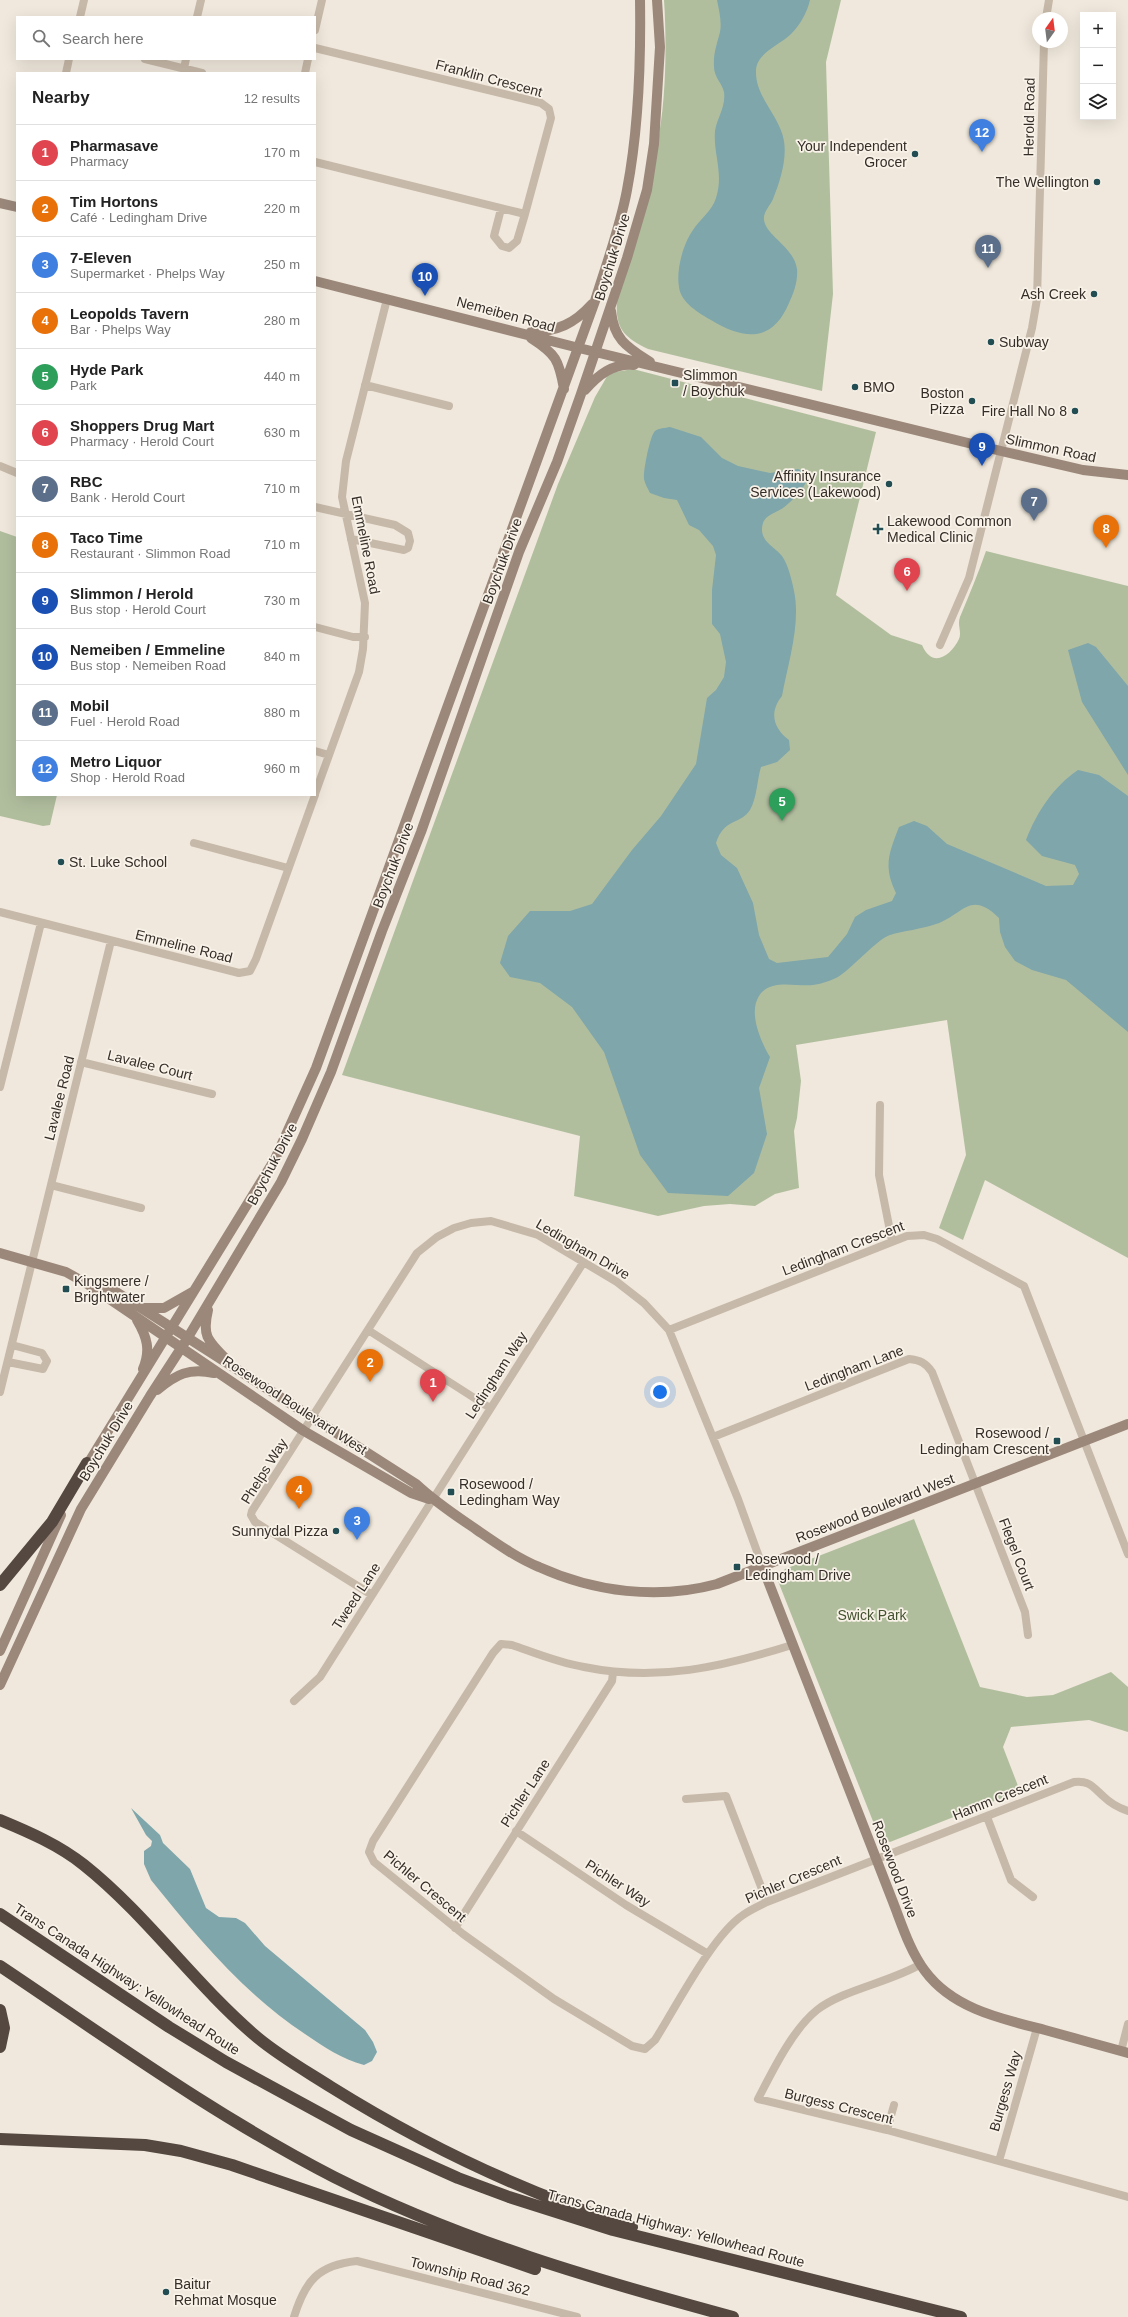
<!DOCTYPE html>
<html lang="en">
<head>
<meta charset="utf-8">
<style>
  :root { --surface:#fff; --page:#f6f6f6; --text:#222; --muted:#767676; --line:#e0e0e0; --accent:#214d53 }
  body { margin:0; font-family:Arial,sans-serif; background:var(--page); color:var(--text) }
  .controls { position:absolute; right:12px; top:12px; display:grid; overflow:hidden; border-radius:0px; box-shadow:0 4px 16px #0002 }
  .controls button { width:36px; height:36px; display:grid; place-items:center; padding:0; border:0; border-bottom:1px solid var(--line); background:var(--surface); color:var(--text); font:20px sans-serif }
  .compass { position:absolute; left:1032px; top:12px; width:36px; height:36px; border-radius:50%; background:var(--surface); box-shadow:0 4px 16px #0002; rotate:14deg }
  .you { position:absolute; left:660px; top:1392px; width:14px; height:14px; margin:-10px; border:3px solid #fff; border-radius:50%; background:#1a73e8; box-shadow:0 0 0 6px #1a73e833 }
  .badge { display:grid; place-items:center; width:26px; height:26px; border-radius:50%; background:var(--accent); color:#fff; font-size:13px; font-weight:700 }
  .pin { position:absolute; translate:-50% -33px; filter:drop-shadow(0 1px 2px #0008) }
  .pin::after { content:''; position:absolute; top:21px; width:14px; height:12px; background:inherit; clip-path:polygon(0 0,100% 0,50% 100%) }
  .list { margin:0; padding:0; list-style:none }
  h2 { display:flex; justify-content:space-between; align-items:center; height:52px; margin:0; padding:0 16px; font-size:17px }
  h2 small { font-size:13px; font-weight:400; color:var(--muted) }
  .list li { display:grid; grid-template-columns:26px 1fr auto; gap:12px; align-items:center; box-sizing:border-box; height:56px; padding:0 16px; border-top:1px solid var(--line) }
  .list b { display:block; font-size:15px; white-space:nowrap }
  .list p { margin:0; font-size:13px; white-space:nowrap; color:var(--muted) }
  .list em { font-size:13px; font-style:normal; color:var(--muted) }
  .icon { flex:none; width:22px; height:22px; fill:none; stroke:currentColor; stroke-width:2; stroke-linecap:round; stroke-linejoin:round }
  .map { position:relative; flex:none; width:1128px; height:2317px; overflow:hidden }
  .search { position:absolute; background:var(--surface); box-shadow:0 4px 16px #0002; left:16px; top:16px; width:300px; height:44px; display:flex; align-items:center; gap:10px; box-sizing:border-box; padding:0 14px; border-radius:0px; color:var(--muted); font-size:15px }
  .panel { position:absolute; background:var(--surface); box-shadow:0 4px 16px #0002; left:16px; top:72px; width:300px; height:724px; border-radius:0px }
  .map>svg:first-child { display:block }
  .green { fill:#b1be9e }
  .water { fill:#7ea6ab }
  .lines { fill:none; stroke-linecap:round; stroke-linejoin:round }
  .street { stroke:#c7b9a9; stroke-width:8 }
  .secondary { stroke:#9b887b; stroke-width:10 }
  .highway { stroke:#554840; stroke-width:12 }
  .poi-dot { fill:#214d53; stroke:#f8f2e8; stroke-width:1.5 }
  .labels { text-anchor:middle; stroke-width:3.5; stroke-linejoin:round; paint-order:stroke }
  .street-label { font-size:14px; fill:#352d28; stroke:#f8f2e8 }
  .poi-label { font-size:14px; fill:#352d28; stroke:#f8f2e8; text-anchor:start }
  .park-label { font-size:14px; fill:#42512e; stroke:#f8f2e8 }
</style>
</head>
<body>
<div class="map">
<svg width="1128" height="2317" viewBox="0 0 1128 2317">
  <rect width="100%" height="100%" fill="#f0e8dc"/>
  <path class="green" d="M664 0H841L826 62 833 294 822 391 648 349C623 337 615 328 617 300 630 249 646 198 657 146 666 102 667 45 664 0Z
    M633 369 876 432 836 595 891 635 922 645C932 669 951 656 959 639 962 632 957 625 960 617 969 595 978 574 986 551L1128 586V1258L985 1180 963 1240 939 1228 966 1155 947 1020 796 1045 801 1081 797 1118 794 1131 799 1188 775 1194 755 1206 730 1204 704 1206 658 1216 574 1196 580 1136 342 1075 558 484 595 397 609 373Z
    M0 531 17 537V795H57L50 825 43 826 0 816Z
    M914 1519 980 1687 1027 1697 1053 1695 1111 1672 1128 1687V1732L1089 1720 1011 1727 1003 1747 1020 1791 890 1842 880 1839 778 1581 779 1575 785 1569Z"/>
  <path class="water" d="M717 0H810C807 13 800 25 791 34 780 45 756 53 756 71 755 97 780 116 784 141 787 160 780 181 773 199 770 206 763 212 764 220 766 236 794 247 797 269 798 281 794 292 789 303 772 343 744 340 711 320 699 313 681 303 679 287 676 270 683 244 693 230 700 219 712 211 716 198 724 173 713 154 715 131 717 118 726 107 724 92 722 83 714 77 714 67 713 54 717 44 720 32 722 22 719 10 717 0Z
    M670 427 701 437 722 458 738 466 770 473 798 469 806 473 808 478C803 490 793 500 783 508 774 514 763 515 762 528 761 542 775 547 782 556 788 564 792 581 794 591 801 624 788 663 782 696 769 712 773 728 789 740L790 750 777 762 761 767C757 780 757 798 750 810 740 825 724 818 716 843L721 855 737 868 753 903 759 935 769 959 777 963 828 957 847 934 855 917 866 910 892 901 896 893C883 866 889 853 899 827L914 821 927 826 947 844 1046 886 1073 885 1079 874 1075 865 1042 856 1026 840C1037 812 1053 787 1078 770L1099 775 1128 796V1032L1066 980 1032 970 1015 961 1005 947 1000 932 999 918C970 889 963 915 936 924 922 929 903 931 890 935 878 938 850 971 836 978 830 981 820 984 813 985 796 987 770 978 759 996 748 1013 761 1042 770 1057L759 1088 767 1134 754 1173 728 1196 668 1193 640 1155 604 1052 572 1007 540 983 510 977 500 963 508 936 530 911H570L592 904 632 850 661 816 696 764 707 698 716 690 724 677 726 662 720 634 712 624V590L716 555 713 546 699 530 689 525 677 500 664 498 650 493C648 489 645 484 644 479 643 472 650 435 655 431 659 428 665 428 670 427Z
    M1088 643 1096 647 1128 686V775L1082 702 1068 650Z
    M131 1808 160 1835 163 1843 190 1869 206 1908 219 1917 236 1918 245 1923 265 1946 365 2030 373 2042 377 2052 372 2061 364 2065C342 2059 324 2047 305 2034 243 1993 197 1937 151 1880L144 1864V1851L151 1846 152 1841 146 1835Z"/>
  <g class="lines">
    <path class="street" d="M80 17 84 0
      M197 17 201 0
      M1046 18 1049 0
      M315 30 322 0
      M315 48 541 103 549 109 551 118 525 214 315 162
      M145 59 202 73
      M66 73 69 59
      M183 73 186 59
      M305 73 308 59
      M501 209 494 236 502 246 509 248 517 241 525 214
      M365 385 449 406
      M0 466 17 473
      M315 507 395 525 408 533 410 541 408 548 404 550 351 539
      M315 627 353 637H365
      M940 645 969 578 1032 328 1037 299 1044 42
      M315 751 329 755
      M315 794 359 672 363 649 365 603 342 497 346 461 387 299
      M194 843 288 868
      M0 912 239 973 250 971 256 959 315 795
      M81 1062 212 1094
      M0 1087 41 923
      M880 1105 879 1175 892 1241
      M51 1185 141 1208
      M368 1330 490 1408
      M669 1330 907 1236 924 1235 937 1239 1024 1286 1128 1554
      M8 1362 43 1369 47 1361 42 1353 12 1345
      M0 1392 111 941
      M713 1437 909 1359C920 1360 926 1363 932 1372L1025 1612 1028 1635
      M372 1595 255 1522 251 1515 252 1511 417 1253 437 1237 454 1228 471 1223 491 1221 538 1235 617 1282 644 1303 669 1330 738 1499 763 1568
      M792 1645C722 1667 658 1682 584 1667 559 1663 535 1653 512 1645L501 1644 493 1653 373 1841 369 1852 374 1862 463 1934 554 1999 632 2046 645 2049 655 2040C676 2007 712 1936 743 1915 750 1910 759 1906 767 1902L1074 1782C1089 1780 1093 1787 1103 1796 1110 1803 1119 1808 1128 1811
      M294 1701 320 1677 583 1263
      M686 1799 726 1796 767 1902
      M987 1817 1011 1880 1033 1897
      M516 1831 626 1905 708 1954
      M455 1928 612 1681 613 1672
      M921 1964C891 1982 842 1990 817 2010 792 2030 772 2072 758 2099L887 2130 1128 2197
      M1121 2051 1128 2024
      M887 2130 894 2105
      M999 2161 1037 2028
      M294 2317C305 2281 318 2265 357 2261L577 2317"/>
    <path class="secondary" d="M0 203 17 207
      M315 281 579 348 1001 451 1083 470 1128 475
      M611 311C614 340 627 347 650 362
      M531 332C558 331 574 324 592 304
      M531 338C556 354 559 360 564 389
      M585 390C598 375 613 363 634 365
      M0 1253 66 1272 89 1285 304 1431 411 1493 429 1499
      M89 1285 113 1290 416 1484C435 1502 455 1515 477 1530 496 1543 517 1558 539 1567 594 1592 658 1600 717 1584L1128 1424
      M143 1308H164L194 1291
      M208 1310C202 1335 207 1340 225 1358
      M137 1320C147 1337 151 1350 143 1369
      M157 1390C177 1374 188 1368 214 1373
      M84 1470 275 1159 316 1068 595 301C606 265 620 228 627 190 639 127 641 64 640 0
      M763 1568 893 1902C902 1925 910 1951 925 1971 953 2009 1002 2019 1045 2030 1073 2038 1100 2045 1128 2053
      M0 1651 61 1515
      M0 1685 81 1509 150 1396 187 1339 281 1182 302 1139 331 1072 382 931 421 832 519 552 557 462 581 394 627 258 647 190 654 144 660 47 657 0"/>
    <path class="highway" d="M0 1585 52 1522 87 1463
      M0 1820C29 1832 59 1845 84 1865 148 1916 195 1985 258 2038 281 2057 306 2071 331 2087 424 2145 527 2194 632 2227
      M0 1914 169 2027 226 2062 351 2130 458 2178 509 2197 613 2230 961 2317
      M0 1966C109 2039 217 2117 334 2177 461 2241 596 2280 733 2317
      M0 2010 4 2028 0 2047
      M0 2139 145 2145 181 2151 232 2165 535 2269"/>
  </g>
  <g class="poi-dot">
    <circle cx="915" cy="154" r="4"/>
    <circle cx="1097" cy="182" r="4"/>
    <circle cx="1094" cy="294" r="4"/>
    <circle cx="991" cy="342" r="4"/>
    <rect x="671" y="379" width="8" height="8" rx="2"/>
    <circle cx="855" cy="387" r="4"/>
    <circle cx="972" cy="401" r="4"/>
    <circle cx="1075" cy="411" r="4"/>
    <circle cx="889" cy="484" r="4"/>
    <path d="M876 523h4v4h4v4h-4v4h-4v-4h-4v-4h4z"/>
    <circle cx="61" cy="862" r="4"/>
    <rect x="62" y="1285" width="8" height="8" rx="2"/>
    <rect x="1053" y="1437" width="8" height="8" rx="2"/>
    <rect x="447" y="1488" width="8" height="8" rx="2"/>
    <circle cx="336" cy="1531" r="4"/>
    <rect x="733" y="1563" width="8" height="8" rx="2"/>
    <circle cx="166" cy="2292" r="4"/>
  </g>
  <g class="labels">
    <g class="street-label">
      <text transform="translate(489 78) rotate(15)" y="5">Franklin Crescent</text>
      <text transform="translate(1029 117) rotate(-89)" y="5">Herold Road</text>
      <text transform="translate(612 257) rotate(-73)" y="5">Boychuk Drive</text>
      <text transform="translate(506 314) rotate(15)" y="5">Nemeiben Road</text>
      <text transform="translate(1051 448) rotate(12)" y="5">Slimmon Road</text>
      <text transform="translate(366 545) rotate(79)" y="5">Emmeline Road</text>
      <text transform="translate(502 561) rotate(-70)" y="5">Boychuk Drive</text>
      <text transform="translate(393 865) rotate(-69)" y="5">Boychuk Drive</text>
      <text transform="translate(184 946) rotate(14)" y="5">Emmeline Road</text>
      <text transform="translate(150 1065) rotate(14)" y="5">Lavalee Court</text>
      <text transform="translate(59 1098) rotate(-76)" y="5">Lavalee Road</text>
      <text transform="translate(272 1164) rotate(-62)" y="5">Boychuk Drive</text>
      <text transform="translate(843 1248) rotate(-21)" y="5">Ledingham Crescent</text>
      <text transform="translate(583 1249) rotate(30)" y="5">Ledingham Drive</text>
      <text transform="translate(854 1368) rotate(-21)" y="5">Ledingham Lane</text>
      <text transform="translate(496 1375) rotate(-57)" y="5">Ledingham Way</text>
      <text transform="translate(295 1405) rotate(33)" y="5">Rosewood Boulevard West</text>
      <text transform="translate(106 1441) rotate(-59)" y="5">Boychuk Drive</text>
      <text transform="translate(264 1471) rotate(-58)" y="5">Phelps Way</text>
      <text transform="translate(875 1508) rotate(-21)" y="5">Rosewood Boulevard West</text>
      <text transform="translate(1017 1554) rotate(69)" y="5">Flegel Court</text>
      <text transform="translate(356 1596) rotate(-57)" y="5">Tweed Lane</text>
      <text transform="translate(525 1793) rotate(-57)" y="5">Pichler Lane</text>
      <text transform="translate(1000 1797) rotate(-22)" y="5">Hamm Crescent</text>
      <text transform="translate(895 1869) rotate(69)" y="5">Rosewood Drive</text>
      <text transform="translate(793 1879) rotate(-23)" y="5">Pichler Crescent</text>
      <text transform="translate(618 1883) rotate(33)" y="5">Pichler Way</text>
      <text transform="translate(425 1886) rotate(40)" y="5">Pichler Crescent</text>
      <text transform="translate(127 1979) rotate(33)" y="5">Trans Canada Highway: Yellowhead Route</text>
      <text transform="translate(1005 2091) rotate(-74)" y="5">Burgess Way</text>
      <text transform="translate(839 2106) rotate(14)" y="5">Burgess Crescent</text>
      <text transform="translate(676 2228) rotate(15)" y="5">Trans Canada Highway: Yellowhead Route</text>
      <text transform="translate(470 2276) rotate(14)" y="5">Township Road 362</text>
    </g>
    <g class="poi-label">
      <text x="907" y="151" text-anchor="end">Your Independent<tspan x="907" dy="16">Grocer</tspan></text>
      <text x="1089" y="187" text-anchor="end">The Wellington</text>
      <text x="1086" y="299" text-anchor="end">Ash Creek</text>
      <text x="999" y="347">Subway</text>
      <text x="683" y="380">Slimmon<tspan x="683" dy="16">/ Boychuk</tspan></text>
      <text x="863" y="392">BMO</text>
      <text x="964" y="398" text-anchor="end">Boston<tspan x="964" dy="16">Pizza</tspan></text>
      <text x="1067" y="416" text-anchor="end">Fire Hall No 8</text>
      <text x="881" y="481" text-anchor="end">Affinity Insurance<tspan x="881" dy="16">Services (Lakewood)</tspan></text>
      <text x="887" y="526">Lakewood Common<tspan x="887" dy="16">Medical Clinic</tspan></text>
      <text x="69" y="867">St. Luke School</text>
      <text x="74" y="1286">Kingsmere /<tspan x="74" dy="16">Brightwater</tspan></text>
      <text x="1049" y="1438" text-anchor="end">Rosewood /<tspan x="1049" dy="16">Ledingham Crescent</tspan></text>
      <text x="459" y="1489">Rosewood /<tspan x="459" dy="16">Ledingham Way</tspan></text>
      <text x="328" y="1536" text-anchor="end">Sunnydal Pizza</text>
      <text x="745" y="1564">Rosewood /<tspan x="745" dy="16">Ledingham Drive</tspan></text>
      <text x="174" y="2289">Baitur<tspan x="174" dy="16">Rehmat Mosque</tspan></text>
    </g>
    <g class="park-label">
      <text x="872" y="1620">Swick Park</text>
    </g>
  </g>
</svg>
<div class="controls">
<button>+</button>
<button>−</button>
<button><svg class="icon" aria-label="layers" viewBox="0 0 24 24"><path d="M12 4l9 5-9 5-9-5zM3 14l9 5 9-5"/></svg></button>
</div>
<svg class="compass" viewBox="-18 -18 36 36"><path d="M0-13l5 13h-10z" fill="#e53935"/><path d="M0 13l5-13h-10z" fill="#767676"/></svg>
<div class="you"></div>
<div class="pin badge" style="left:433px;top:1402px;background:#e0444e">1</div>
<div class="pin badge" style="left:370px;top:1382px;background:#e8710a">2</div>
<div class="pin badge" style="left:357px;top:1540px;background:#3f7fe0">3</div>
<div class="pin badge" style="left:299px;top:1509px;background:#e8710a">4</div>
<div class="pin badge" style="left:782px;top:821px;background:#2e9e5b">5</div>
<div class="pin badge" style="left:907px;top:591px;background:#e0444e">6</div>
<div class="pin badge" style="left:1034px;top:521px;background:#5c6f8a">7</div>
<div class="pin badge" style="left:1106px;top:548px;background:#e8710a">8</div>
<div class="pin badge" style="left:982px;top:466px;background:#1a4fb4">9</div>
<div class="pin badge" style="left:425px;top:296px;background:#1a4fb4">10</div>
<div class="pin badge" style="left:988px;top:268px;background:#5c6f8a">11</div>
<div class="pin badge" style="left:982px;top:152px;background:#3f7fe0">12</div>
<div class="search"><svg class="icon" aria-label="search" viewBox="0 0 24 24"><circle cx="10" cy="10" r="6"/><path d="M15 15l6 6"/></svg>Search here</div>
<section class="panel">
<h2>Nearby<small>12 results</small></h2>
<ul class="list">
<li><span class="badge" style="background:#e0444e">1</span><div><b>Pharmasave</b><p>Pharmacy</p></div><em>170 m</em></li>
<li><span class="badge" style="background:#e8710a">2</span><div><b>Tim Hortons</b><p>Café · Ledingham Drive</p></div><em>220 m</em></li>
<li><span class="badge" style="background:#3f7fe0">3</span><div><b>7-Eleven</b><p>Supermarket · Phelps Way</p></div><em>250 m</em></li>
<li><span class="badge" style="background:#e8710a">4</span><div><b>Leopolds Tavern</b><p>Bar · Phelps Way</p></div><em>280 m</em></li>
<li><span class="badge" style="background:#2e9e5b">5</span><div><b>Hyde Park</b><p>Park</p></div><em>440 m</em></li>
<li><span class="badge" style="background:#e0444e">6</span><div><b>Shoppers Drug Mart</b><p>Pharmacy · Herold Court</p></div><em>630 m</em></li>
<li><span class="badge" style="background:#5c6f8a">7</span><div><b>RBC</b><p>Bank · Herold Court</p></div><em>710 m</em></li>
<li><span class="badge" style="background:#e8710a">8</span><div><b>Taco Time</b><p>Restaurant · Slimmon Road</p></div><em>710 m</em></li>
<li><span class="badge" style="background:#1a4fb4">9</span><div><b>Slimmon / Herold</b><p>Bus stop · Herold Court</p></div><em>730 m</em></li>
<li><span class="badge" style="background:#1a4fb4">10</span><div><b>Nemeiben / Emmeline</b><p>Bus stop · Nemeiben Road</p></div><em>840 m</em></li>
<li><span class="badge" style="background:#5c6f8a">11</span><div><b>Mobil</b><p>Fuel · Herold Road</p></div><em>880 m</em></li>
<li><span class="badge" style="background:#3f7fe0">12</span><div><b>Metro Liquor</b><p>Shop · Herold Road</p></div><em>960 m</em></li>
</ul>
</section>
</div>
</body>
</html>
